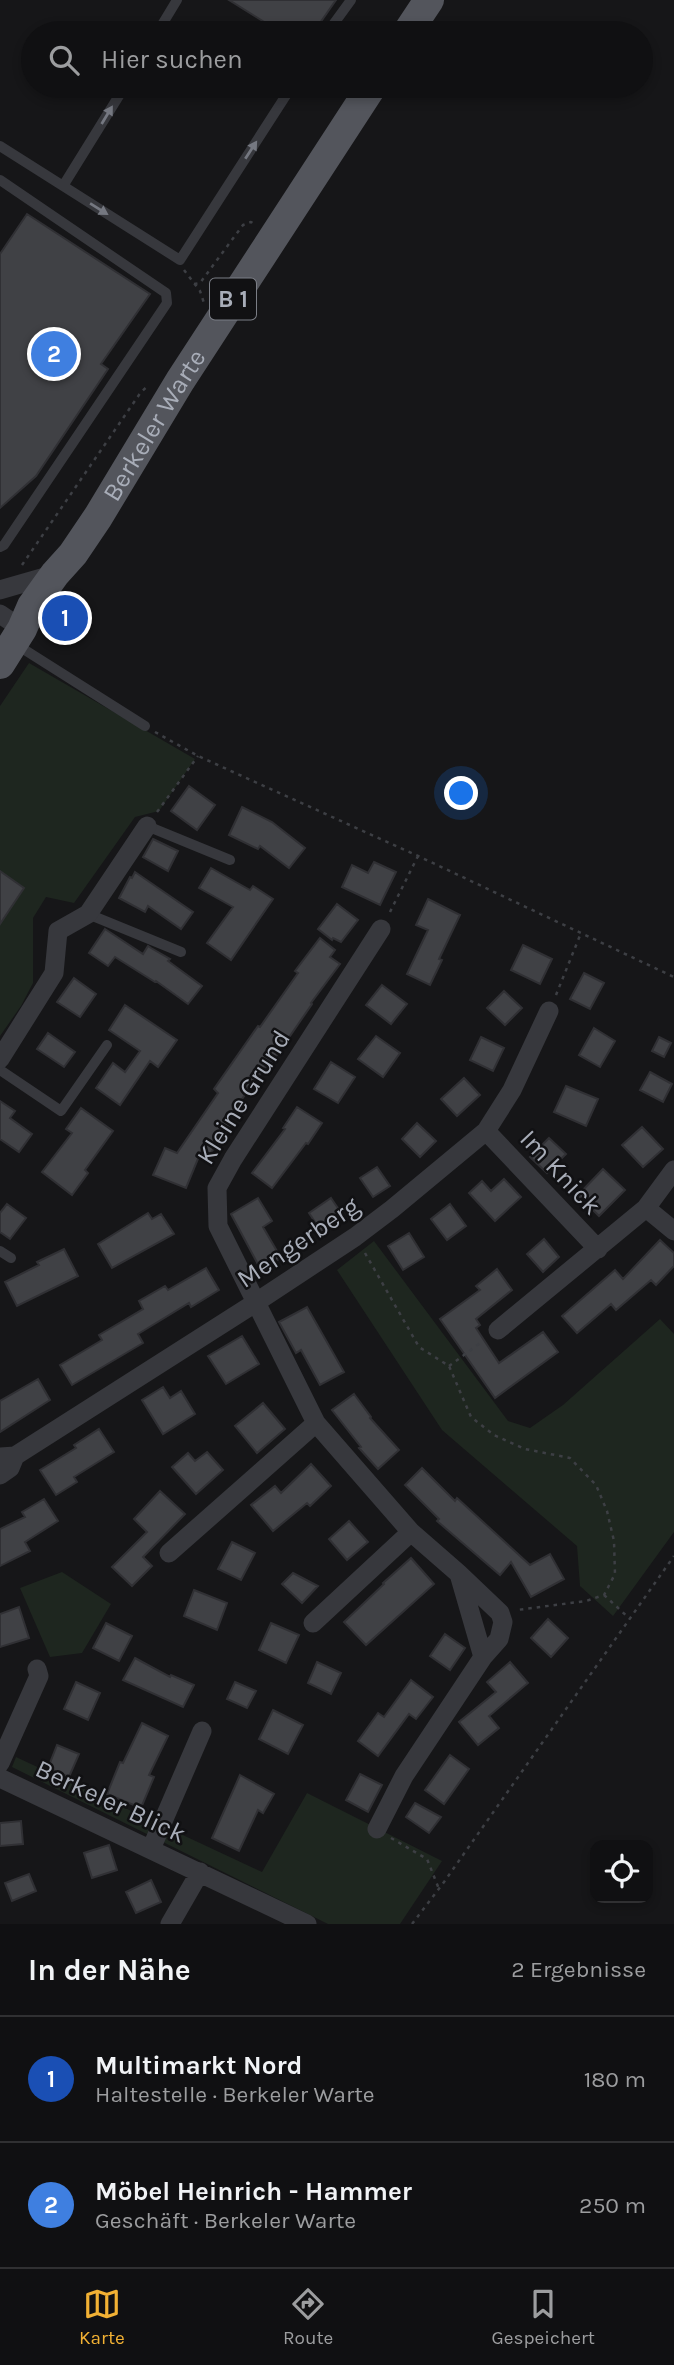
<!DOCTYPE html>
<html lang="de">
<head>
<meta charset="utf-8">
<style>
  :root { --surface:#101012; --page:#19191b; --text:#f1f3f6; --muted:#9c9d9f; --line:#303032; --accent:#f2b134 }
  body { margin:0; font-family:Karla,sans-serif; background:var(--page); color:var(--text) }
  .controls { position:absolute; right:21px; bottom:21px; display:grid; overflow:hidden; border-radius:14px; box-shadow:0 4px 10px #0003 }
  .controls button { width:63px; height:63px; display:grid; place-items:center; padding:0; border:0; border-bottom:2px solid var(--line); background:var(--surface); color:var(--text); font:35px sans-serif }
  .you { position:absolute; left:462px; top:794px; width:24px; height:24px; margin:-18px; border:5px solid #fff; border-radius:50%; background:#1a73e8; box-shadow:0 0 0 10px #1a73e833 }
  .badge { display:grid; place-items:center; width:46px; height:46px; border-radius:50%; background:var(--accent); color:#fff; font-size:23px; font-weight:700 }
  .pin { position:absolute; translate:-50% -50%; border:4px solid #fff; box-shadow:0 2px 7px #0006 }
  .list { margin:0; padding:0; list-style:none }
  h2 { display:flex; justify-content:space-between; align-items:center; height:91px; margin:0; padding:0 28px; font-size:30px }
  h2 small { font-size:23px; font-weight:400; color:var(--muted) }
  .list li { display:grid; grid-template-columns:46px 1fr auto; gap:21px; align-items:center; box-sizing:border-box; height:126px; padding:0 28px; border-top:2px solid var(--line) }
  .list b { display:block; font-size:26px; white-space:nowrap }
  .list p { margin:0; font-size:23px; white-space:nowrap; color:var(--muted) }
  .list em { font-size:23px; font-style:normal; color:var(--muted) }
  .icon { flex:none; width:38px; height:38px; fill:none; stroke:currentColor; stroke-width:2; stroke-linecap:round; stroke-linejoin:round }
  .map { position:relative; flex:none; width:674px; height:1924px; overflow:hidden }
  .search { position:absolute; background:var(--surface); box-shadow:0 4px 10px #0003; left:21px; right:21px; top:21px; height:77px; display:flex; align-items:center; gap:18px; box-sizing:border-box; padding:0 24px; border-radius:38px; color:var(--muted); font-size:26px }
  .sheet { height:343px; background:var(--surface) }
  nav { display:flex; justify-content:space-around; align-items:center; box-sizing:border-box; height:98px; border-top:2px solid var(--line); background:var(--surface); font-size:19px; color:var(--muted) }
  nav a { display:grid; justify-items:center; gap:4px }
  nav .on { color:var(--accent) }
  .map>svg:first-child { display:block }
  .green { fill:#1e261f }
  .building { fill:#404145; stroke:#303034; stroke-width:2 }
  .lines { fill:none; stroke-linecap:round; stroke-linejoin:round }
  .path { stroke:#3d3f44; stroke-width:2.5; stroke-dasharray:3.5 5; stroke-linecap:butt }
  .lane { stroke:#37383d; stroke-width:10 }
  .street { stroke:#37383d; stroke-width:19 }
  .primary { stroke:#53555c; stroke-width:30 }
  .oneway { fill:#757881 }
  .labels { text-anchor:middle; stroke-width:5; stroke-linejoin:round; paint-order:stroke }
  .shield { fill:#111113; stroke:#7b7e86; stroke-width:2 }
  .shield-label { font-size:24px; font-weight:bold; fill:#a8adb8 }
  .street-label { font-size:26px; fill:#a8adb8; stroke:#111113 }
</style>
</head>
<body>
<div class="map">
<svg width="674" height="1924" viewBox="0 0 674 1924">
  <rect width="100%" height="100%" fill="#161618"/>
  <path class="green" d="M29 663 195 759 159 811 135 817 74 903 46 897 33 918V983L21 1006 0 1036V706Z
    M374 1241 508 1421 530 1428 563 1405 660 1319 674 1334V1532L613 1616 580 1586 577 1546 442 1430 337 1270Z
    M62 1572 111 1604 82 1653 50 1657 20 1588Z
    M16 1757 262 1872 307 1793 442 1861 400 1924H328L12 1767Z"/>
  <path class="building" d="M229 0H336L313 33H282Z
    M27 214 150 294 101 364 108 369 36 476 0 508V254Z
    M189 786 215 805 197 830 171 811Z
    M242 807 272 822 305 848 289 868 260 846 258 849 229 835Z
    M153 839 178 851 168 871 143 857Z
    M374 862 396 872 380 905 342 887 352 865 368 873Z
    M211 868 250 890 253 886 273 899 231 960 207 943 233 907 199 888Z
    M0 871 24 888 0 924Z
    M135 872 193 912 181 929 148 906 145 912 119 898 130 877 132 878Z
    M428 899 460 915 439 959 442 960 430 985 407 974 428 930 416 925Z
    M337 904 358 920 341 942 333 938 332 940 318 929Z
    M105 929 143 954 148 946 151 948 170 959 168 961 202 986 188 1004 156 981 155 982 115 957 108 966 89 953Z
    M320 938 335 950 330 957 340 964 311 1003 312 1004 268 1068 266 1066 226 1121 231 1124 210 1154 202 1149 186 1188 153 1175 165 1148 177 1153 218 1093 214 1089 258 1026 260 1027 298 973 295 971Z
    M523 945 552 959 540 984 511 970Z
    M584 973 604 983 590 1009 570 999Z
    M74 978 96 994 80 1017 57 1002Z
    M382 985 407 1004 391 1024 366 1005Z
    M504 991 522 1008 505 1025 487 1008Z
    M125 1005 177 1040 158 1067 150 1061 120 1105 96 1088 113 1063 125 1072 140 1051 109 1030Z
    M594 1028 615 1041 600 1067 579 1055Z
    M48 1033 75 1052 64 1067 37 1049Z
    M376 1036 400 1053 383 1077 358 1059Z
    M481 1037 504 1048 493 1071 470 1060Z
    M659 1037 671 1043 664 1057 652 1051Z
    M331 1062 355 1077 338 1103 314 1089Z
    M650 1072 672 1084 663 1102 640 1090Z
    M464 1078 480 1095 457 1116 441 1099Z
    M566 1086 598 1099 586 1126 554 1112Z
    M0 1101 15 1111 10 1118 32 1134 19 1152 0 1139Z
    M297 1107 322 1123 308 1144 306 1143 272 1188 252 1173 285 1129 283 1128Z
    M81 1108 113 1131 85 1170 88 1173 72 1195 42 1172 72 1133 66 1129Z
    M417 1123 436 1141 420 1157 402 1139Z
    M642 1127 663 1149 643 1167 622 1145Z
    M549 1138 566 1154 547 1173 530 1157Z
    M377 1167 390 1186 373 1197 360 1178Z
    M603 1169 625 1190 599 1216 578 1195Z
    M504 1179 521 1197 495 1221 469 1193 482 1181 491 1191Z
    M258 1198 272 1221 263 1227 281 1258 261 1270 231 1214Z
    M331 1198 344 1217 321 1231 309 1213Z
    M7 1204 26 1218 10 1239 0 1232V1213Z
    M450 1204 466 1226 447 1240 431 1219Z
    M148 1213 152 1219 161 1214 174 1234 112 1268 98 1244Z
    M409 1233 424 1257 403 1270 388 1246Z
    M544 1239 559 1257 543 1272 527 1254Z
    M660 1240 674 1253V1266L656 1285 651 1280 616 1310 611 1304 577 1333 562 1316 615 1270 623 1279Z
    M64 1249 78 1276 17 1306 5 1282 39 1265 37 1262Z
    M206 1268 219 1290 191 1307 189 1303 138 1334 143 1343 72 1385 60 1365 102 1340 99 1335 143 1309 139 1301 165 1286 168 1290Z
    M497 1269 512 1290 476 1319 480 1325 476 1328 499 1363 543 1332 558 1352 495 1398 440 1319 480 1290 476 1286Z
    M307 1307 344 1372 320 1385 301 1350 296 1353 279 1322Z
    M242 1336 259 1364 226 1384 208 1356Z
    M38 1379 50 1400 0 1432V1401Z
    M163 1387 170 1398 181 1391 195 1414 163 1434 142 1400Z
    M354 1394 371 1417 370 1418 399 1450 378 1469 359 1448 361 1447 332 1410Z
    M263 1403 285 1429 257 1453 235 1426Z
    M99 1429 114 1452 74 1477 77 1482 56 1495 40 1470 76 1448 74 1445Z
    M207 1452 223 1470 196 1494 172 1467 188 1453 195 1461Z
    M311 1464 331 1486 310 1506 307 1503 273 1531 251 1505 275 1486 281 1493Z
    M422 1468 455 1501 457 1498 530 1565 550 1554 564 1579 531 1597 511 1562 500 1575 437 1521 439 1519 405 1485Z
    M160 1491 185 1514 143 1557 152 1566 132 1586 112 1567 147 1532 134 1519Z
    M44 1499 58 1521 25 1542 30 1551 0 1566V1529L25 1517 22 1512Z
    M349 1521 368 1542 347 1560 329 1539Z
    M232 1542 255 1553 241 1580 218 1569Z
    M411 1558 434 1584 366 1645 344 1622 384 1584 383 1583Z
    M293 1573 318 1586 302 1603 282 1584Z
    M194 1590 227 1603 217 1630 184 1616Z
    M19 1607 29 1638 0 1647V1614Z
    M548 1619 568 1638 551 1657 531 1638Z
    M106 1623 132 1636 119 1661 93 1648Z
    M271 1623 299 1635 286 1663 259 1650Z
    M445 1634 465 1648 450 1670 430 1656Z
    M135 1658 170 1677 171 1675 194 1685 183 1707 123 1680Z
    M317 1662 341 1673 331 1694 308 1683Z
    M510 1662 528 1683 489 1716 499 1728 478 1745 459 1722 496 1692 487 1682Z
    M411 1680 433 1697 416 1719 409 1714 378 1756 358 1741 378 1713 384 1717Z
    M76 1682 100 1693 88 1720 64 1709Z
    M235 1682 256 1691 247 1708 227 1699Z
    M273 1710 303 1725 288 1754 259 1739Z
    M142 1723 168 1736 149 1775 154 1777 141 1808 107 1794 120 1762 123 1763Z
    M57 1745 79 1754 69 1777 48 1768Z
    M450 1755 469 1769 444 1804 425 1790Z
    M360 1774 382 1785 368 1812 346 1800Z
    M240 1775 274 1794 263 1813 258 1810 239 1851 212 1838Z
    M415 1803 441 1817 429 1833 406 1817Z
    M21 1821 23 1844 0 1846V1823Z
    M109 1845 117 1870 92 1878 84 1853Z
    M29 1874 36 1891 12 1901 5 1883Z
    M151 1880 161 1902 136 1913 126 1892Z"/>
  <g class="lines">
    <path class="path" d="M184 270 200 291 204 303
      M194 284 200 283 243 225 251 222 255 224
      M22 565 141 392 149 385
      M54 628 70 607
      M155 732 198 756 418 856 674 977
      M157 812 198 756
      M390 912 418 856
      M556 995 581 933
      M365 1253 419 1347 449 1366 471 1417 494 1435 525 1449 570 1458 596 1485 607 1511 614 1541 615 1574 604 1595 586 1601 517 1610
      M449 1366 483 1341
      M604 1595 630 1619
      M391 1838 427 1859 439 1889
      M412 1924 444 1882 674 1556"/>
    <path class="lane" d="M157 33 177 0
      M327 33 351 0
      M0 146 180 260 292 86
      M0 180 166 293 167 303 4 545 0 547
      M63 186 125 86
      M17 645 145 726
      M147 826 230 860
      M88 914 181 952
      M0 1070 61 1111 107 1045
      M0 1251 11 1258"/>
    <path class="street" d="M0 590 55 574
      M0 614 22 629
      M0 1059 54 973 58 931 88 914 147 826
      M486 1131 598 1249
      M646 1208 674 1231
      M498 1330 646 1208 674 1170
      M0 1457 15 1456 255 1303 355 1237 392 1209 486 1131 512 1090 549 1011
      M0 1475 10 1468 15 1456
      M169 1553 316 1423
      M459 1574 483 1657
      M313 1623 411 1532
      M0 1763 39 1676 37 1669
      M0 1778 307 1924
      M377 1829 404 1776 483 1657 499 1639 503 1622 500 1613 458 1573 411 1532 316 1423 218 1226 217 1188 233 1159 381 929
      M151 1849 202 1731
      M170 1924 200 1872"/>
    <g class="primary">
      <path d="M407 33 429 0"/>
      <path id="s1" d="M0 664 22 629 32 606 55 574 73 554 98 517 180 381 372 86"/>
    </g>
  </g>
  <defs><path id="oneway-solid" d="M-6-.8H1V-3.2L6.5 0L1 3.2V.8H-6Z" transform="scale(1.75)"/></defs>
  <g class="oneway">
    <use href="#oneway-solid" transform="translate(107 115) rotate(-59)"/>
    <use href="#oneway-solid" transform="translate(251 150) rotate(-57)"/>
    <use href="#oneway-solid" transform="translate(99 209) rotate(32)"/>
  </g>
  <g class="labels">
    <rect class="shield" x="210" y="278.5" width="46" height="41" rx="5"/>
    <g class="shield-label">
      <text x="233" y="307">B 1</text>
    </g>
    <g class="street-label">
      <text dy="9" stroke="none"><textPath href="#s1" startOffset="285">Berkeler Warte</textPath></text>
      <text transform="translate(243 1097) rotate(-58)" y="9">Kleine Grund</text>
      <text transform="translate(561 1172) rotate(47)" y="9">Im Knick</text>
      <text transform="translate(298 1242) rotate(-34)" y="9">Mengerberg</text>
      <text transform="translate(111 1801) rotate(25)" y="9">Berkeler Blick</text>
    </g>
  </g>
</svg>
<div class="controls">
<button><svg class="icon" aria-label="locate" viewBox="0 0 24 24"><circle cx="12" cy="12" r="6"/><path d="M12 2v4M12 18v4M2 12h4M18 12h4"/></svg></button>
</div>
<div class="you"></div>
<div class="pin badge" style="left:65px;top:618px;background:#1a4fb4">1</div>
<div class="pin badge" style="left:54px;top:354px;background:#3f7fe0">2</div>
<div class="search"><svg class="icon" aria-label="search" viewBox="0 0 24 24"><circle cx="10" cy="10" r="6"/><path d="M15 15l6 6"/></svg>Hier suchen</div>
</div>
<section class="sheet">
<h2>In der Nähe<small>2 Ergebnisse</small></h2>
<ul class="list">
<li><span class="badge" style="background:#1a4fb4">1</span><div><b>Multimarkt Nord</b><p>Haltestelle · Berkeler Warte</p></div><em>180 m</em></li>
<li><span class="badge" style="background:#3f7fe0">2</span><div><b>Möbel Heinrich - Hammer</b><p>Geschäft · Berkeler Warte</p></div><em>250 m</em></li>
</ul>
</section>
<nav>
<a class="on"><svg class="icon" aria-label="map" viewBox="0 0 24 24"><path d="M3 6l6-2 6 2 6-2v14l-6 2-6-2-6 2zM9 4v14M15 6v14"/></svg>Karte</a>
<a><svg class="icon" aria-label="directions" viewBox="0 0 24 24"><path d="M12 3l9 9-9 9-9-9zM9 14v-3h6M13 9l2 2-2 2"/></svg>Route</a>
<a><svg class="icon" aria-label="saved" viewBox="0 0 24 24"><path d="M7 4h10v16l-5-4-5 4z"/></svg>Gespeichert</a>
</nav>
</body>
</html>
